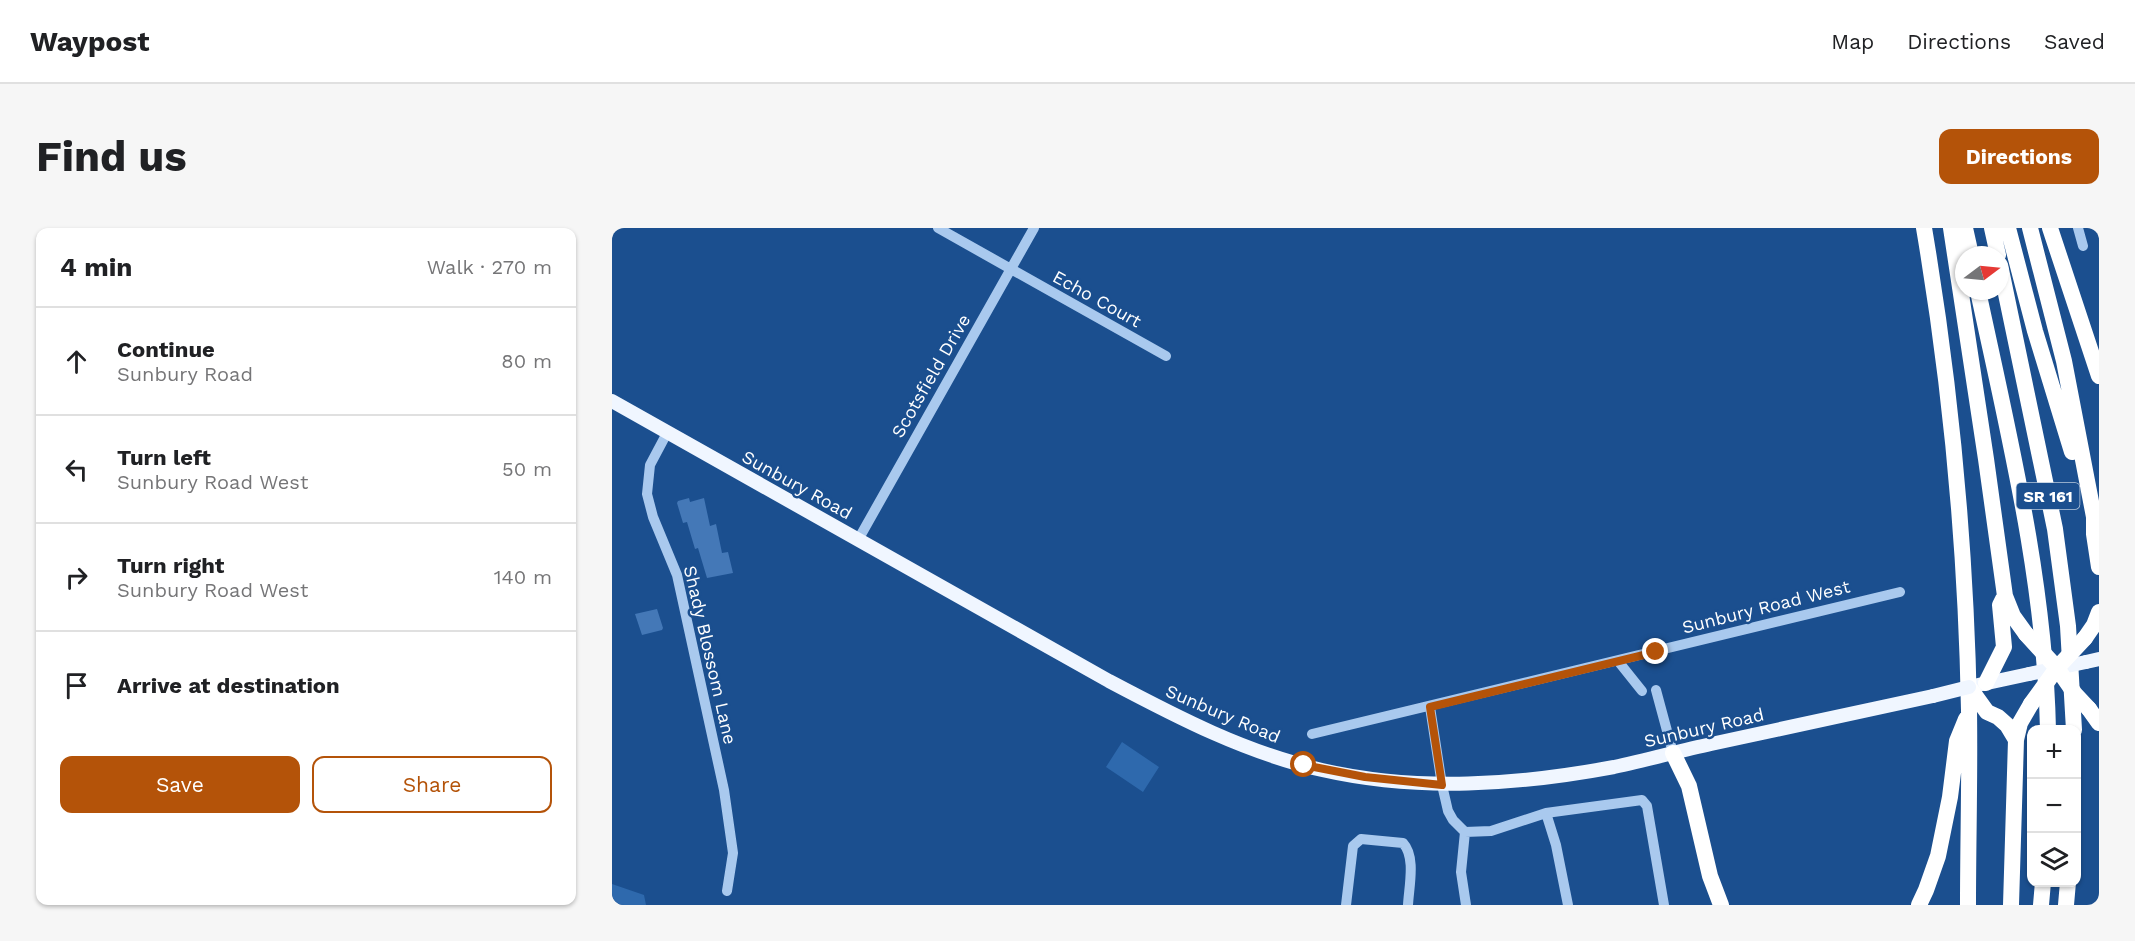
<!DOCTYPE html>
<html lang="en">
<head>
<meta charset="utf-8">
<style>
  :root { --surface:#fff; --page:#f6f6f6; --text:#202124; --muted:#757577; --line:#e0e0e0; --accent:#b45309 }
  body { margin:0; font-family:"Work Sans",sans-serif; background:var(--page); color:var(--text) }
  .controls { position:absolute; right:18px; bottom:18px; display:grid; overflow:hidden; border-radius:12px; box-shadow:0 2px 4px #0004 }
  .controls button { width:54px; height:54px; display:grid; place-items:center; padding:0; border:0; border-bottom:2px solid var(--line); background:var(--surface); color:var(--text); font:30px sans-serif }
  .compass { position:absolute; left:1343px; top:18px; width:54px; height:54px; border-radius:50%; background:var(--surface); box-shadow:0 2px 4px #0004; rotate:74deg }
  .stop { position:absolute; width:18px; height:18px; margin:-14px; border:4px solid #b45309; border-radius:50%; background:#fff }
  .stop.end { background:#b45309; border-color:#fff; box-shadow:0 2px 6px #0008 }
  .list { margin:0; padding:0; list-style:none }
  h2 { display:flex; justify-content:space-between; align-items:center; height:78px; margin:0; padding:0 24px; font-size:26px }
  h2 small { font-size:20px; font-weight:400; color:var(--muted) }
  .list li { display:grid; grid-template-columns:39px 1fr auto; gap:18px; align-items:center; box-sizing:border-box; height:108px; padding:0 24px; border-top:2px solid var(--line) }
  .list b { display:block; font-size:22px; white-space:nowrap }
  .list p { margin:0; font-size:20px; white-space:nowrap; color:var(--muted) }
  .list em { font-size:20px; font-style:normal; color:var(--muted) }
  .actions { display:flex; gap:12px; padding:18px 24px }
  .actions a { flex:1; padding:14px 0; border:2px solid var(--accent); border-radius:12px; text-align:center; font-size:21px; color:var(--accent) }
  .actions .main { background:var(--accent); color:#fff }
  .icon { flex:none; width:33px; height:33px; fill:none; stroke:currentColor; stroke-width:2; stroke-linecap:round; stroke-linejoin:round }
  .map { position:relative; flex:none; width:1487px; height:677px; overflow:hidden; border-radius:12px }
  header { display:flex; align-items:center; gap:36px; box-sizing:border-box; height:84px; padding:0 30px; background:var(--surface); border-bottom:2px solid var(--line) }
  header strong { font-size:28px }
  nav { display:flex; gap:33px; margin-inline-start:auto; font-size:21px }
  .intro { display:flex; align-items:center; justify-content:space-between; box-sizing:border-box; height:144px; padding:0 36px }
  h1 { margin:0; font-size:42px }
  .button { padding:15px 27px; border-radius:12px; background:var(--accent); color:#fff; font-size:21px; font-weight:700 }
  main { display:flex; gap:36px; padding:0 36px }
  aside { flex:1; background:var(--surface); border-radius:12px; box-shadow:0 2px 4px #0004 }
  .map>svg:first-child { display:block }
  .green { fill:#2e69ad }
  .building { fill:#4478b7 }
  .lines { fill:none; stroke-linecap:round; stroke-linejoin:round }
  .minor { stroke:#a9c9ee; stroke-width:10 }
  .major { stroke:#f0f6ff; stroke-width:14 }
  .highway { stroke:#fff; stroke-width:16 }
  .major-bridge { stroke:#f0f6ff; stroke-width:14 }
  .highway-bridge { stroke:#fff; stroke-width:16 }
  .route { stroke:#b45309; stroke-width:8 }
  .labels { text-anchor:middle; stroke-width:5; stroke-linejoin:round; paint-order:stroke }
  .shield { fill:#1b4f8f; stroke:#bbcadd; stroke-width:1.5 }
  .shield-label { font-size:16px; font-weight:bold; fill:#fff }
  .street-label { font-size:18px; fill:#fff; stroke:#1b4f8f }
</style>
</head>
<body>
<header>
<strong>Waypost</strong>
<nav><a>Map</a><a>Directions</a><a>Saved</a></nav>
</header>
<div class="intro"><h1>Find us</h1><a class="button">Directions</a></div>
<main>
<aside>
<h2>4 min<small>Walk · 270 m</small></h2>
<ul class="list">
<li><svg class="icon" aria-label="ahead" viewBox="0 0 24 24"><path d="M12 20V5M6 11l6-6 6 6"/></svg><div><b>Continue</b><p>Sunbury Road</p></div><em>80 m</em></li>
<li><svg class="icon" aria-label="left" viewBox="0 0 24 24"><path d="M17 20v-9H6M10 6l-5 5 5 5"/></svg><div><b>Turn left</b><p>Sunbury Road West</p></div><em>50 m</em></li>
<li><svg class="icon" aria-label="right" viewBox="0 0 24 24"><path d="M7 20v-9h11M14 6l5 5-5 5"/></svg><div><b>Turn right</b><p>Sunbury Road West</p></div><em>140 m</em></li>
<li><svg class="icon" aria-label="arrive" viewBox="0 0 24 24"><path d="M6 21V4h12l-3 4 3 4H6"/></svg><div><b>Arrive at destination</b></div></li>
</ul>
<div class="actions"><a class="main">Save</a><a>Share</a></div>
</aside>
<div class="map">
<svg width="1487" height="677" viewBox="0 0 1487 677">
  <rect width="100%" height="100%" fill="#1b4f8f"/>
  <path class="green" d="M510 514 547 539 531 564 494 539Z
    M0 656 32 667 34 677H0Z"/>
  <path class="building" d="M77 270 78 274 92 270 98 298 104 296 110 325 116 324 121 345 95 350 86 320 83 321 75 294 71 295 65 275 66 273Z
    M45 381 51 400 50 402 30 407 23 386Z"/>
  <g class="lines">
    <path class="minor" d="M326 0 554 128
      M1466 0 1471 18
      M55 205 38 237 35 266 41 289 65 347 112 562 121 625 115 663
      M246 312 422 0
      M1006 433 1030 463
      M1044 462 1061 525
      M818 479 830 557 836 583 841 592 853 604 879 603 934 585 1030 572 1035 578 1052 677
      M700 506 1288 364
      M934 585 944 617 956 677
      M853 604 849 644 854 677
      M734 677 741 618 749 611 791 615C804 629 797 658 796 677"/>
    <path class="major" d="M0 173 497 453C565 489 634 525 710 542 807 564 905 557 1002 539 1035 532 1067 523 1099 516 1173 500 1247 484 1321 468
      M1474 434 1487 431
      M1366 457 1417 446"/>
    <path class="highway" d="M1312 0C1339 159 1354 321 1357 482 1358 547 1356 612 1356 677
      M1339 0 1374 231 1393 368 1401 388 1414 406
      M1353 0 1359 27
      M1380 0 1386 27
      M1396 0 1423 103 1460 224
      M1418 0 1452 133 1482 289V306L1487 339
      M1438 0 1487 148
      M1388 37 1443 301 1456 398 1462 502
      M1366 63C1397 208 1433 353 1436 502
      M1473 410 1482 397 1487 384
      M1374 455 1392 419 1388 377 1391 371
      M1357 459 1375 484 1386 489 1395 497 1404 512
      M1477 481 1487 495
      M1061 525 1077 558 1098 648 1109 677
      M1307 677 1314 662 1326 628 1338 569 1345 513 1354 491
      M1399 677 1404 512 1408 495 1419 476
      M1429 677 1431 654
      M1454 677 1456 654"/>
    <path class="major-bridge" d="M1417 446 1474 434
      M1321 468 1357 459"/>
    <path class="highway-bridge" d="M1414 406 1445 440 1463 466 1477 481
      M1419 476 1445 440 1473 410"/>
  </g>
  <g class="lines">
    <path class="route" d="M692 537 753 549 830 557 818 479 1044 424"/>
  </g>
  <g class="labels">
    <rect class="shield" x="1404.5" y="255" width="63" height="26" rx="4.5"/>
    <g class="shield-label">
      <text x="1436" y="274">SR 161</text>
    </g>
    <g class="street-label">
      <text transform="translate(485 71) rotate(29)" y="6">Echo Court</text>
      <text transform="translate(319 148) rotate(-60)" y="6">Scotsfield Drive</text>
      <text transform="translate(185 257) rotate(29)" y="6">Sunbury Road</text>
      <text transform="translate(1154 379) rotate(-14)" y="6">Sunbury Road West</text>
      <text transform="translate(98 427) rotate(77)" y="6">Shady Blossom Lane</text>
      <text transform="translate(611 486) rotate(23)" y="6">Sunbury Road</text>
      <text transform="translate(1092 500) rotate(-13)" y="6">Sunbury Road</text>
    </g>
  </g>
</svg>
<div class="controls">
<button>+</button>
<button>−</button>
<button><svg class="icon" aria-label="layers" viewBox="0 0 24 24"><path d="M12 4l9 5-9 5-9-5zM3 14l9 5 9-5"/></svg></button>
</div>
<svg class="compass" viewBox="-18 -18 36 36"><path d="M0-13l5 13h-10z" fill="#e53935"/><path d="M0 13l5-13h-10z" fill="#757577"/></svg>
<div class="stop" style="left:692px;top:537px"></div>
<div class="stop end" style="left:1044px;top:424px"></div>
</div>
</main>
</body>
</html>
